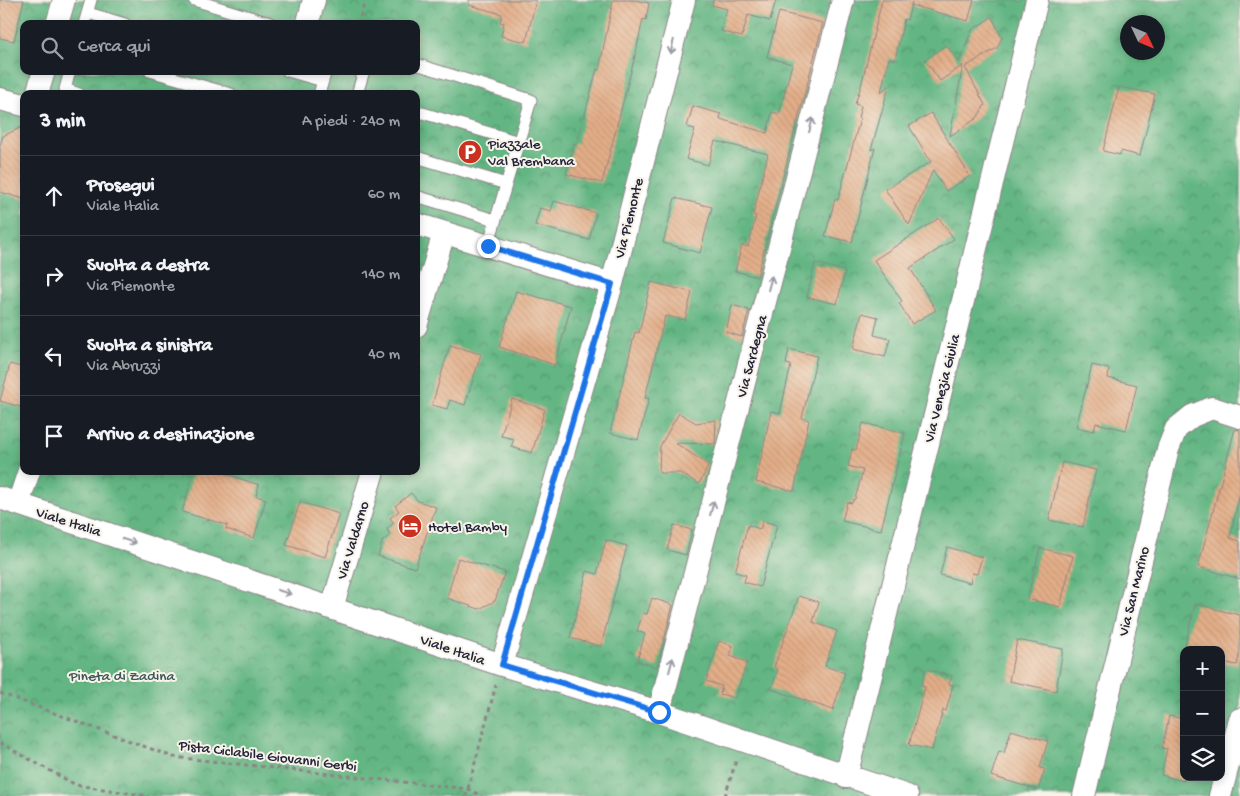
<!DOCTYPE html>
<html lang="it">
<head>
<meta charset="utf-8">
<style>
  :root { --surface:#171b24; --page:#20242c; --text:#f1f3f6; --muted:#9ea1a6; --line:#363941 }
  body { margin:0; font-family:"Gochi Hand",sans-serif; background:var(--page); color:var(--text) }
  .controls { position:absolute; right:15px; bottom:15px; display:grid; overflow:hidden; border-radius:10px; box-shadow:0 2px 8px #0003 }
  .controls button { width:45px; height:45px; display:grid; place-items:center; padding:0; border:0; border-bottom:1px solid var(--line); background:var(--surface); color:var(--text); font:25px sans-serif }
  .compass { position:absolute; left:1120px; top:15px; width:45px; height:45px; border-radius:50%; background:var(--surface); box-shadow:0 2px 8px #0003; rotate:134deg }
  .stop { position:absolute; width:15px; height:15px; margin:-11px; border:4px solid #1a73e8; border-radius:50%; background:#fff }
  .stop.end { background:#1a73e8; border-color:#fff; box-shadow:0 1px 5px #0008 }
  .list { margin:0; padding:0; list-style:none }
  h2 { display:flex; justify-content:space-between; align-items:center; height:65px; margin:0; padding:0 20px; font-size:21px }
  h2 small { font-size:16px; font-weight:400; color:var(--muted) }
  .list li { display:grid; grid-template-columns:32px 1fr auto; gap:15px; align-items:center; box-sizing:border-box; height:80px; padding:0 20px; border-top:1px solid var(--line) }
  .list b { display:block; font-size:19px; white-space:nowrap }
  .list p { margin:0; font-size:16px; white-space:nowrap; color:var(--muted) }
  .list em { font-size:16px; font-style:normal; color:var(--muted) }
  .icon { flex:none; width:28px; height:28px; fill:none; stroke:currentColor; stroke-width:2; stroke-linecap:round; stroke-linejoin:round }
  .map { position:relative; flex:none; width:1240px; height:796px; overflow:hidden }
  .search { position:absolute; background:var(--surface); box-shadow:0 2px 8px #0003; left:20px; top:20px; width:400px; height:55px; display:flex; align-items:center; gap:12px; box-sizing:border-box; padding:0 18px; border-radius:10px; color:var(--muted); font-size:19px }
  .panel { position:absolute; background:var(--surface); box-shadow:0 2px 8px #0003; left:20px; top:90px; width:400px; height:385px; border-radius:10px }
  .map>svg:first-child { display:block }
  .forest { fill:url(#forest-crowns); stroke:#426c5f; fill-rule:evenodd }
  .building { fill:url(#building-back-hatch) }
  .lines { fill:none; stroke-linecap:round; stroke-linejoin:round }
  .lane-casing { stroke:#8c8485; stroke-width:13 }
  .street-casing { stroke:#8c8485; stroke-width:24 }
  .path { stroke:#8c8485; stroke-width:3; stroke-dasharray:4 4; stroke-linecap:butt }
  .lane { stroke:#fff; stroke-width:11 }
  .street { stroke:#fff; stroke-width:22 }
  .oneway { stroke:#9c9ca7 }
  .route { stroke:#1a73e8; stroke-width:6 }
  .labels { text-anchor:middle; stroke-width:4; stroke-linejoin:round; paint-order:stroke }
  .poi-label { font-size:15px; fill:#22223b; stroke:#f7f3e8; text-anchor:start }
  .street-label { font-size:15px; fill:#22223b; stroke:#f7f3e8 }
  .park-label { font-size:15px; fill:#3c5758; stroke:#f7f3e8 }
</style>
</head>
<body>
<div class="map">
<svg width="1240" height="796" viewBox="0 0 1240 796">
  <defs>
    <pattern id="forest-crowns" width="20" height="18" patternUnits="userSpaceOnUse" patternTransform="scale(1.25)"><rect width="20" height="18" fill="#63b683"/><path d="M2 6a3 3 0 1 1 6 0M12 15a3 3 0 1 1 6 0" fill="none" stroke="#51946c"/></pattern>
    <pattern id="building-back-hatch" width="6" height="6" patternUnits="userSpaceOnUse" patternTransform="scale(1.25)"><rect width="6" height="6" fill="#e3ae88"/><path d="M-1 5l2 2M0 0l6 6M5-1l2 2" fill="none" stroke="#c29576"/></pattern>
  </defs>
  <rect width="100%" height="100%" fill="#f7f3e8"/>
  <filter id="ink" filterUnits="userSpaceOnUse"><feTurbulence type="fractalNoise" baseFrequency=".02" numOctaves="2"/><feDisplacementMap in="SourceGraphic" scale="10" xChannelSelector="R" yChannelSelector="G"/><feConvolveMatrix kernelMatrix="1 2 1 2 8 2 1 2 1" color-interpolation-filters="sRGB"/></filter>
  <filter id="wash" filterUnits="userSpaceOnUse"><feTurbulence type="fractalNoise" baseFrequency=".0096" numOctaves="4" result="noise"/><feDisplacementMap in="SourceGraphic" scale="20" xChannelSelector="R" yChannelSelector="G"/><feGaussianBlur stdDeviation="1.12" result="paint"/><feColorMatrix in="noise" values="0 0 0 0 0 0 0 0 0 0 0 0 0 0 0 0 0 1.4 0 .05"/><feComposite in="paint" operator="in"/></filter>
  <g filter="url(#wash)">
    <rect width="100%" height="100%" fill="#f5e5cf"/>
    <path class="forest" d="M0 0H1240V796H0ZM1128 22H1158V52H1128ZM24 24H416V71H24ZM24 94H416V471H24ZM1184 650H1221V777H1184Z"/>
    <g id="blocks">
      <path class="building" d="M0 0H24L14 41 0 38Z
        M469 0H536L526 42 501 36 504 23 500 22 502 14 469 5Z
        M613 0H634L649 3 646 20 643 19 636 52 602 183 566 174 574 143 577 144 597 69 599 70Z
        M713 0H776L770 21 748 15 742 37 721 31 727 9 712 5Z
        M882 0H974L968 21 911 5 912 2 907 20 904 19 895 60 889 58 881 92 889 86 871 150 875 148 852 242 825 236 835 199 838 200 860 119 858 118 861 106 855 104 861 86Z
        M779 12 823 23 757 277 735 271 742 245 748 247 756 216 753 215 768 154 715 141 708 165 686 159 695 129 687 127 693 106 721 114 720 119 767 133 772 112 779 114 792 64 767 57Z
        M992 17 1002 38 997 48 965 67 985 105 977 118 950 136 963 65 940 81 925 60 946 45 959 62 972 30Z
        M1119 87 1155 94 1140 156 1121 151 1120 155 1103 151Z
        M931 113 970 176 946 191 933 170 909 225 885 189 931 162 909 126Z
        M24 126V199L0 192V145L3 136Z
        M675 198 712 207 700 253 663 243Z
        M554 201 596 213 589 240 535 225 540 208 551 211Z
        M939 218 954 239 910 268 936 310 912 324 899 303 902 301 874 260Z
        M815 263 845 271 837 304 807 297Z
        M651 282 692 292 685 320 665 316 645 398H649L638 440 610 433 635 332 639 333Z
        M516 291 571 306 555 365 499 347Z
        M732 305 749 310 742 337 726 332Z
        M862 313 878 317 874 335 890 339 885 357 853 349Z
        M450 345 481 354 465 405 450 400 447 409 432 405Z
        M789 349 817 356 802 418 809 420 794 491 756 482 771 411 780 413 791 365 786 364Z
        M10 364 24 368V408L0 401Z
        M1092 365 1109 369 1108 378 1137 385 1126 430 1096 423 1094 431 1076 427Z
        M512 399 545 409 532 453 511 447 514 439 501 436Z
        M679 413 696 423 716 420 715 444 675 443 709 465 699 484 680 473H659L660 446Z
        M863 423 905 433 881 530 842 521 847 502 852 503 854 499H855L863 470 848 466 852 449 856 450Z
        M1235 429 1240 430V493L1230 538 1240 541V579L1198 567Z
        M1062 462 1096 470 1083 527 1049 520Z
        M194 471H217L259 485 256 496 266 499 254 538 226 529 227 525 182 512Z
        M411 493 418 501 436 507 415 568 378 556 382 542 390 535 387 529 394 523 390 518 399 511 395 506Z
        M300 502 339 514 325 557 286 545Z
        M763 521 777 525 760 587 744 582 746 575 735 572 748 525 760 529Z
        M674 525 692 530 686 555 667 550Z
        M606 540 627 546 601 646 570 638 587 571 597 574Z
        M947 547 982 557 977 574 972 573 970 583 940 575Z
        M1040 548 1073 556 1060 607 1027 599Z
        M458 558 505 572 495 601 479 609 447 598Z
        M799 596 819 602 813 622 837 631 825 666 845 673 833 710 771 689 778 669 774 667Z
        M652 598 673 605 657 667 637 661 645 634 637 631 643 613 647 614Z
        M1195 604 1240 615V652L1237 665 1221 662V650H1184Z
        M1017 640 1063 649 1056 691 1009 681Z
        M719 641 733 646 730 656 747 662 735 698 720 694 722 686 706 681Z
        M926 669 952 676 949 684 953 685 946 711 943 710 932 750 909 745 925 687 921 686Z
        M1169 716 1184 719V781L1161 775 1167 749 1162 748Z
        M1011 730 1048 741 1040 768 1045 769 1038 790 991 776 999 751 1004 753Z"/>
    </g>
  </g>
  <g filter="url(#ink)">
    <use href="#blocks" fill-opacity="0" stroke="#8c8485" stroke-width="1"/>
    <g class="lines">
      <g class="lane-casing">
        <path id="lane" d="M194 0 273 24
          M88 13 125 24
          M84 24 91 0
          M416 64 531 100 488 246
          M70 71 65 89 79 94
          M150 71 231 94
          M288 71 323 81
          M319 94 326 71
          M357 94 364 71
          M416 111 519 142
          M416 157 506 184
          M416 196 495 220"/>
      </g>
      <g class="street-casing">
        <path id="street" d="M308 22 314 0
          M57 24 64 0
          M37 94 44 71
          M0 99 24 105
          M416 224 612 284
          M416 326 444 233
          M0 498 502 665 659 712 907 796
          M18 504 29 471
          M332 608 373 471
          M502 665 612 284 684 0
          M659 712 843 0
          M846 777 1037 0
          M1084 796 1168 449 1176 429 1192 416 1212 408 1240 417
          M1220 796 1240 719"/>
      </g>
      <path class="path" d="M357 24 359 22 365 0
        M0 693 173 757 468 789 482 796
        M0 743 76 785 149 796
        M466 796 496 685
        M725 796 737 758"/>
      <use href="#lane" class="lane"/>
      <use href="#street" class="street"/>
    </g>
    <defs><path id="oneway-shaft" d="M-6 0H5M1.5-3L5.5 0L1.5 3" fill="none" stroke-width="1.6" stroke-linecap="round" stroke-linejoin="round" transform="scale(1.25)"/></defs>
    <g class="oneway">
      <use href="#oneway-shaft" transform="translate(672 47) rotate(104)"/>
      <use href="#oneway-shaft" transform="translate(811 125) rotate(-75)"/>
      <use href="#oneway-shaft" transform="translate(770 283) rotate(-75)"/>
      <use href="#oneway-shaft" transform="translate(712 508) rotate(-75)"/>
      <use href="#oneway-shaft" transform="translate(129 541) rotate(18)"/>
      <use href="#oneway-shaft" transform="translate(284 592) rotate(18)"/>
      <use href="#oneway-shaft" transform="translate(671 665) rotate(-75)"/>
    </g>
  </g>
  <g class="lines" filter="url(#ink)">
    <path class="route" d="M488 246 612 284 502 665 659 712"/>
  </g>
  <defs>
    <g id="parking-disc" transform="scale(1.25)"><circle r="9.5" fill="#c8321e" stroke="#f7f3e8"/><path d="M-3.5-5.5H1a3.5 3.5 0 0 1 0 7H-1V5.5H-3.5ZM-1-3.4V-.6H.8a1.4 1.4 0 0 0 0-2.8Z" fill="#fff"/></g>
    <g id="hotel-disc" transform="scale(1.25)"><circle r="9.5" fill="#c8321e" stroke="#f7f3e8"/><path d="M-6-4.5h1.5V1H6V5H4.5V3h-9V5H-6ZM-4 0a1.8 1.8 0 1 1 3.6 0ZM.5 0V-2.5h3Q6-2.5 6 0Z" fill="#fff"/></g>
  </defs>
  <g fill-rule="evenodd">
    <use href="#parking-disc" x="470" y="152"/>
    <use href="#hotel-disc" x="410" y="526"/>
  </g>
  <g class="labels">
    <g class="poi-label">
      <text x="488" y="148">Piazzale<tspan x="488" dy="17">Val Brembana</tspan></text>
      <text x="428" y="531">Hotel Bamby</text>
    </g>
    <g class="street-label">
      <text transform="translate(628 218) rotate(-76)" y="5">Via Piemonte</text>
      <text transform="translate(751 356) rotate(-75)" y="5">Via Sardegna</text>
      <text transform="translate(941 388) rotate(-76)" y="5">Via Venezia Giulia</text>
      <text transform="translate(69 521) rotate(18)" y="5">Viale Italia</text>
      <text transform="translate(352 540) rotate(-73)" y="5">Via Valdarno</text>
      <text transform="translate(1133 591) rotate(-76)" y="5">Via San Marino</text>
      <text transform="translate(453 649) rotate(19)" y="5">Viale Italia</text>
      <text transform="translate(268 755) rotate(7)" y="5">Pista Ciclabile Giovanni Gerbi</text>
    </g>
    <g class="park-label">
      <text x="122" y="680">Pineta di Zadina</text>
    </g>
  </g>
</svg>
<div class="controls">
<button>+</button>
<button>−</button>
<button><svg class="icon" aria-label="layers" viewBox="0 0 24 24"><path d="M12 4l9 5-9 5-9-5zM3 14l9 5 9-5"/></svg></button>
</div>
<svg class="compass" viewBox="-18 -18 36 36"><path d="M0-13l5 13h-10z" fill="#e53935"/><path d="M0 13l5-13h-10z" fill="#9ea1a6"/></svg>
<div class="stop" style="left:659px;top:712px"></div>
<div class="stop end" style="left:488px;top:246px"></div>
<div class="search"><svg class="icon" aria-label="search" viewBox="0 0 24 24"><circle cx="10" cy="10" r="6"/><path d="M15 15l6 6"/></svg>Cerca qui</div>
<section class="panel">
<h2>3 min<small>A piedi · 240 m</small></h2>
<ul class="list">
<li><svg class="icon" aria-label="ahead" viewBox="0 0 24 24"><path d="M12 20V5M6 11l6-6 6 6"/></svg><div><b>Prosegui</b><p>Viale Italia</p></div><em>60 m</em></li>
<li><svg class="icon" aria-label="right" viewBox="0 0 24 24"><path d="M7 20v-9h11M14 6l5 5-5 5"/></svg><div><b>Svolta a destra</b><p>Via Piemonte</p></div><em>140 m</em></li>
<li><svg class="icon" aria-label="left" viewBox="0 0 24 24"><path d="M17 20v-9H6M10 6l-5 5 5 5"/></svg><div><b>Svolta a sinistra</b><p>Via Abruzzi</p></div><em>40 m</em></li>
<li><svg class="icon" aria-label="arrive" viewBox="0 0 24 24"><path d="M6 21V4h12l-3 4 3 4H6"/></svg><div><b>Arrivo a destinazione</b></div></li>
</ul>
</section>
</div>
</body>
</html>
